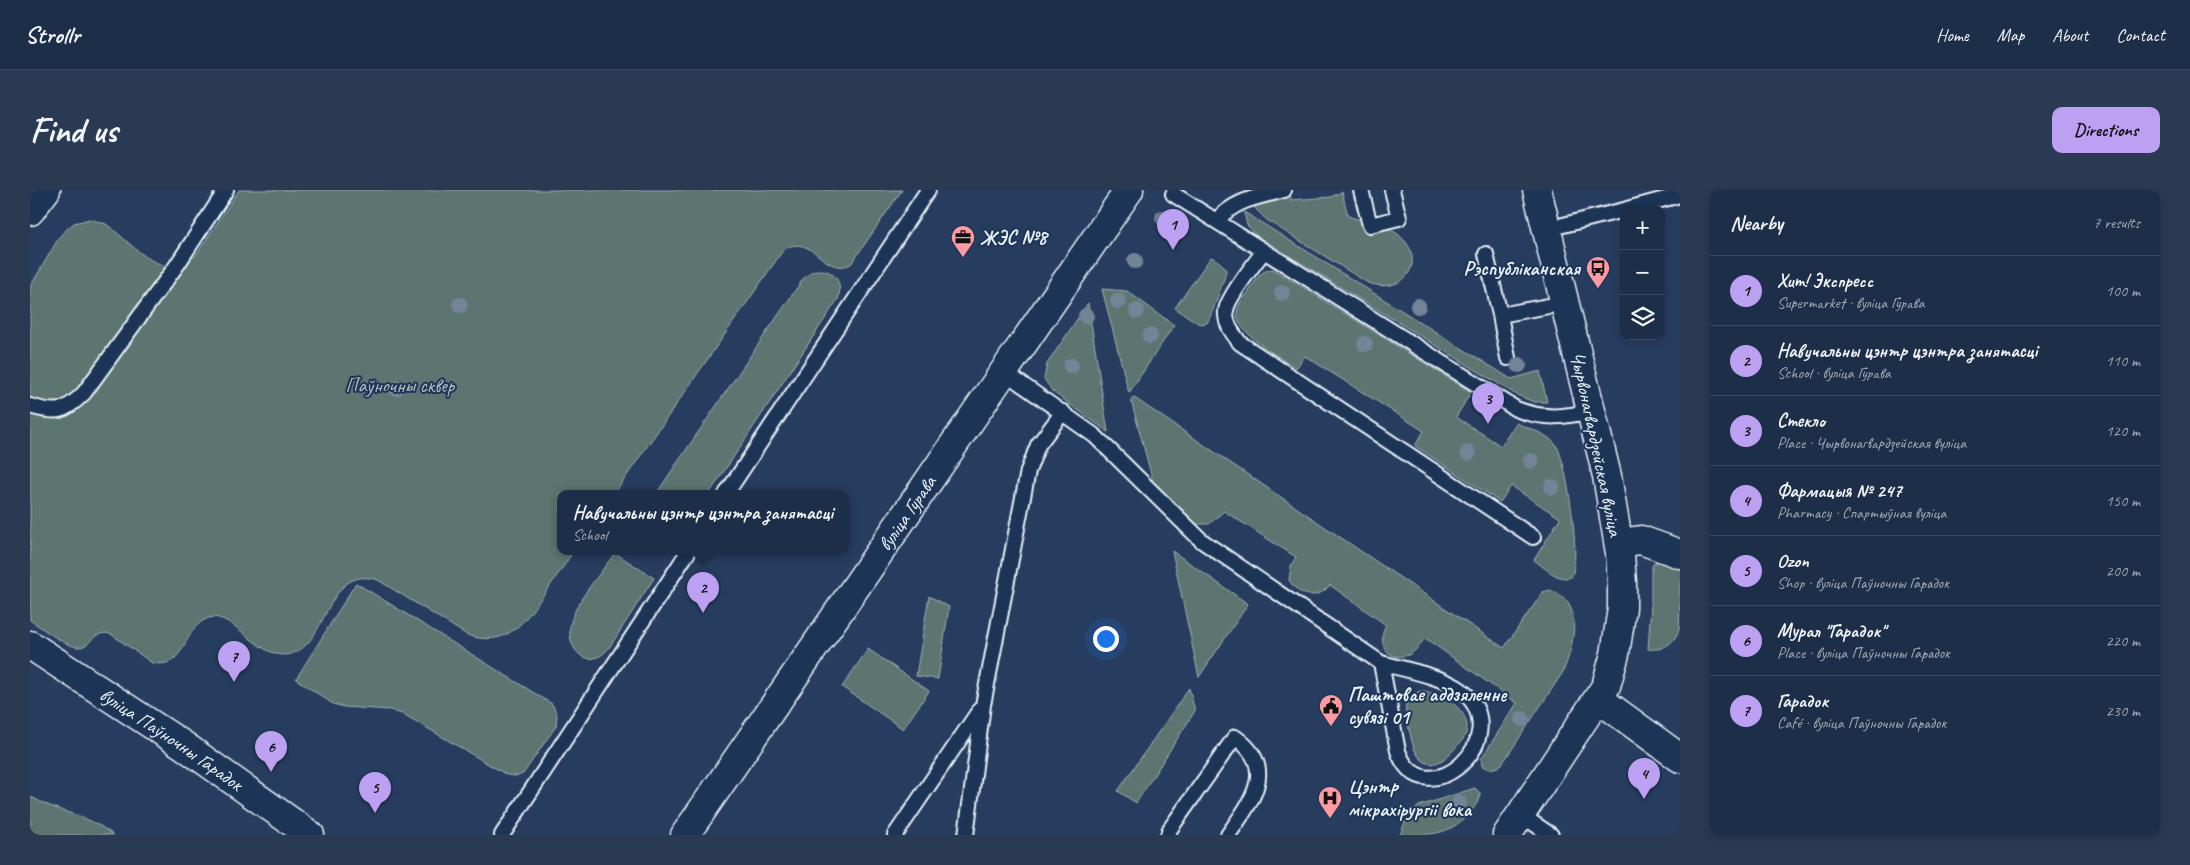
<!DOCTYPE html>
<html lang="en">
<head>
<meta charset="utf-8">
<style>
  :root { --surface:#1d2e48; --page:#2a3a52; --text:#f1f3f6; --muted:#a0a8b4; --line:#3b4a60; --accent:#bca0f2 }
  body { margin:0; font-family:Caveat,sans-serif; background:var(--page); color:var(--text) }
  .controls { position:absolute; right:15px; top:15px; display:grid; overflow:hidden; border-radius:10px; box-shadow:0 2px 8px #0003 }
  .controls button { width:45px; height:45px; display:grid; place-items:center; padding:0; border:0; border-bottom:1px solid var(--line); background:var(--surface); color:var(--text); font:25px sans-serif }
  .you { position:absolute; left:1075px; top:448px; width:18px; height:18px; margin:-12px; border:4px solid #fff; border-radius:50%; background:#1a73e8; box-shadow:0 0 0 8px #1a73e833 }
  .badge { display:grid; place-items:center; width:32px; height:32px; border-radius:50%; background:var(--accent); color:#111; font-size:16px; font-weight:700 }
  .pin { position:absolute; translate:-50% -41px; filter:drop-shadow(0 1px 2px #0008) }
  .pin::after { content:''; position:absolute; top:26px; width:18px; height:15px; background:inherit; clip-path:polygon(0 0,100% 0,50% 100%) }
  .popup { position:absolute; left:527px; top:300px; width:292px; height:65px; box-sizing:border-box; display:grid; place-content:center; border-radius:10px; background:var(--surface); filter:drop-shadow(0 1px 4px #0005); font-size:16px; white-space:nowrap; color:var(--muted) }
  .popup b { font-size:19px; color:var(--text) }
  .popup::after { content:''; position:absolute; left:50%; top:100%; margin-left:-10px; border:10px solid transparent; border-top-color:var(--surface) }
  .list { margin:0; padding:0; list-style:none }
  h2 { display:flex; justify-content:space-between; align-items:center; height:65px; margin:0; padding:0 20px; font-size:21px }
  h2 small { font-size:16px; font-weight:400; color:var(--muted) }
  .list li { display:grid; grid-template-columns:32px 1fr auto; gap:15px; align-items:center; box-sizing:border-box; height:70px; padding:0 20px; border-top:1px solid var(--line) }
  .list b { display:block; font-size:19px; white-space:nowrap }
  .list p { margin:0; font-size:16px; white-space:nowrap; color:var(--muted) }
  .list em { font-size:16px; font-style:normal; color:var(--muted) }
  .icon { flex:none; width:28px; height:28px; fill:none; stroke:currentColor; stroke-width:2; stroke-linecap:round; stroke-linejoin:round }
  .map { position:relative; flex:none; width:1650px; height:645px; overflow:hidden; border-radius:10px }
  header { display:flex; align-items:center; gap:30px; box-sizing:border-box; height:70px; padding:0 25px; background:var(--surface); border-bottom:1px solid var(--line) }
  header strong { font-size:24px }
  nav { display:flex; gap:28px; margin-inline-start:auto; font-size:18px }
  .intro { display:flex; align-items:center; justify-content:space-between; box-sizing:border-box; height:120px; padding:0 30px }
  h1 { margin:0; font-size:35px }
  .button { padding:12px 22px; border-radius:10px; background:var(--accent); color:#111; font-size:18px; font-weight:700 }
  main { display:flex; gap:30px; padding:0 30px }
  aside { flex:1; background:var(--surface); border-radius:10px; box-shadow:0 2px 8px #0003 }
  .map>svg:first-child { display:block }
  .green { fill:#5c7470; stroke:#a2b2b4 }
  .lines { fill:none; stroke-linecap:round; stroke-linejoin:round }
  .lane-casing { stroke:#e8f1f8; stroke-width:18 }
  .street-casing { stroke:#e8f1f8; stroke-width:31 }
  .secondary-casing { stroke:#e8f1f8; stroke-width:31 }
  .lane { stroke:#1d3557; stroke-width:14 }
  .street { stroke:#1d3557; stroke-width:28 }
  .secondary { stroke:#1d3557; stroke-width:28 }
  .tree { fill:#728496 }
  .labels { text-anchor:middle; stroke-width:4; stroke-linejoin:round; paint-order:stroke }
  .poi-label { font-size:20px; font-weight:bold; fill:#e8f1f8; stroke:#1d3557; text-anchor:start }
  .park-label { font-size:20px; fill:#b0bfc2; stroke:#1d3557 }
  .street-label { font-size:20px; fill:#e8f1f8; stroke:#1d3557 }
</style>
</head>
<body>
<header>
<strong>Strollr</strong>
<nav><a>Home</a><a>Map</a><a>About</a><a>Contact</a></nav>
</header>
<div class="intro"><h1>Find us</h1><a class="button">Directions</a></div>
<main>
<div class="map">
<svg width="1650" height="645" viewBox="0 0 1650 645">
  <rect width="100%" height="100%" fill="#273d60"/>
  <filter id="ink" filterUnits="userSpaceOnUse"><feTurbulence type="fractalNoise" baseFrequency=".02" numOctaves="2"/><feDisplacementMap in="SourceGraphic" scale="10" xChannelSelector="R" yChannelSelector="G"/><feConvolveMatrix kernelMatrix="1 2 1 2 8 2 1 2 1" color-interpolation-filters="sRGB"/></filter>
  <g filter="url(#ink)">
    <path class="green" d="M209 0H872L821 74C793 87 783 42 754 59L584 304H530V362H543C533 377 523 392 512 407 492 435 476 458 437 445L348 390C299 374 299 444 268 461 232 482 203 413 174 430 152 443 155 480 122 473L81 444C62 440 63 455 50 457 37 458 11 437 0 430V97L30 46 37 39 44 33 60 29 76 34C102 52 131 96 166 65Z
      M1219 0H1260L1261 10 1301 7 1312 2 1318 26C1332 31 1358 36 1369 45 1397 68 1378 106 1338 93L1238 31C1228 22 1219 14 1219 0Z
      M1214 22 1481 189 1510 181 1517 212H1504L1487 205 1227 46 1217 35Z
      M1181 67C1186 70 1194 74 1196 80 1197 84 1180 129 1177 133L1169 134 1145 118Z
      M1243 79 1441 202 1426 227 1471 256 1486 233C1499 239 1517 243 1526 255 1537 270 1552 374 1541 387 1528 392 1514 377 1504 370L1530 328 1481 296 1470 312 1385 256 1394 241 1275 166 1266 178C1250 167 1210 146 1207 125 1206 116 1214 107 1219 101 1226 90 1230 80 1243 79Z
      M787 80C805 79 813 93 808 109L679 304H626L773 89 781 82Z
      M1072 99 1097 101 1144 135 1099 203Z
      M1058 113 1078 242 1023 202 1014 189 1017 174Z
      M1103 207 1474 458 1513 402 1520 400C1556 411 1543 457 1533 482L1472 574C1466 579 1459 580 1452 576L1451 569 1487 513 1395 448C1390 454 1386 462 1378 465 1357 473 1346 451 1356 435L1300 395C1287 411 1269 407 1259 390L1261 376 1266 367 1194 321 1179 334H1167L1151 322 1124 295 1101 210Z
      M1142 361 1218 414 1169 487Z
      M585 363 624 388 579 458C557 484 534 457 541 432 547 409 571 383 585 363Z
      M1630 371 1650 376C1650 389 1650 431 1649 440 1644 454 1632 461 1618 459L1621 415V381L1623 374Z
      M326 393 522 514 527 524 526 536 493 584 487 586 477 585 375 525 360 520 314 517 303 514 266 489Z
      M899 406 919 417 908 489 886 486Z
      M838 459 899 501 873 539 812 497Z
      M1159 498 1165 521 1106 613 1088 601Z
      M1394 501C1413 504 1445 522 1435 546 1433 550 1428 555 1425 558 1406 582 1388 578 1381 548 1379 535 1372 520 1378 507L1388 502Z
      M1445 598 1450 603C1450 610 1446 615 1442 620 1421 645 1404 645 1370 645L1377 627 1389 616Z
      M0 606C27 623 58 624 83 645H0Z"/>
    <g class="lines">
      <g class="lane-casing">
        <path id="lane" d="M1331 0 1340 35 1369 28 1362 0
          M1143 4 1486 219C1514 230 1535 227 1563 221
          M1597 19 1650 5
          M1186 31C1206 9 1226 8 1254 0
          M1517 39 1594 20
          M1234 61C1225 73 1197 108 1196 121 1195 134 1203 144 1210 153L1503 347
          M1456 64 1470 125 1535 113
          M1470 125 1478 168
          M973 181 1065 246 1172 351 1351 473 1368 561C1393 631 1490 547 1431 500 1414 487 1373 479 1351 473
          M0 216C26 224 34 223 54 203L147 75 196 0
          M696 304 898 0
          M1491 625 1521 645
          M472 645 658 362
          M865 645 951 518
          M936 645 953 515 998 281 1008 255 1033 222
          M1138 645 1140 639 1205 547C1249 578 1221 612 1198 645"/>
      </g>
      <g class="street-casing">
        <path id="street" d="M0 21 16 0
          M1589 353 1611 350 1650 364"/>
      </g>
      <g class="secondary-casing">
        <g id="secondary">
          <path id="s1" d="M0 455 153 555 280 645"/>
          <path d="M1569 509 1650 568"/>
          <path id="s2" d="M655 645 1099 0"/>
          <path d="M1477 645 1576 496 1585 464 1592 418V394L1590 363 1577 286 1507 0"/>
        </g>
      </g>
      <use href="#lane" class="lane"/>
      <use href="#street" class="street"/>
      <use href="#secondary" class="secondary"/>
    </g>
    <g class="tree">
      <circle cx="1133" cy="28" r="8"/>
      <circle cx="1105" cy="71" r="8"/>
      <circle cx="1252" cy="103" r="8"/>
      <circle cx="1088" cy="111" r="8"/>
      <circle cx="430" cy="115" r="8"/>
      <circle cx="1388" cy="116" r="8"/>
      <circle cx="1107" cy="121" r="8"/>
      <circle cx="1056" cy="126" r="8"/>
      <circle cx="1120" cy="146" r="8"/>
      <circle cx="1335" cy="154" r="8"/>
      <circle cx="1489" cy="175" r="8"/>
      <circle cx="1041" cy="176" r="8"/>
      <circle cx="366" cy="198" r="8"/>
      <circle cx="1438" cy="263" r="8"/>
      <circle cx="1501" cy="271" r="8"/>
      <circle cx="1522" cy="297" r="8"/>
      <circle cx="1492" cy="529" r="8"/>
      <circle cx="1429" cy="613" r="8"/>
    </g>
  </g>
  <defs>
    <g id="office-pin" transform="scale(1.25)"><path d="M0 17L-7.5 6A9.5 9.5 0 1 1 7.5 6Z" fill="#ff9aa2" stroke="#1d3557"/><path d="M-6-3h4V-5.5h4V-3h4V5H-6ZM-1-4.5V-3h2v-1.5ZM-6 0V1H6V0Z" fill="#111"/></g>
    <g id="bus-pin" transform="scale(1.25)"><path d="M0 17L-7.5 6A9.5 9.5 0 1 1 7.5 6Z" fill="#ff9aa2" stroke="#1d3557"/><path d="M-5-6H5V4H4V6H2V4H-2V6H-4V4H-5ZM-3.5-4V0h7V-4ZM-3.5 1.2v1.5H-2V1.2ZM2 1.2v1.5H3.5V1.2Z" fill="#111"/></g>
    <g id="civic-pin" transform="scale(1.25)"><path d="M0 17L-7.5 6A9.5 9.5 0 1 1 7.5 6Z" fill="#ff9aa2" stroke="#1d3557"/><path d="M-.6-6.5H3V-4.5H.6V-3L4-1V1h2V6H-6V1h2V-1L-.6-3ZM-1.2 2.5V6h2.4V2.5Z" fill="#111"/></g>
    <g id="hospital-pin" transform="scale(1.25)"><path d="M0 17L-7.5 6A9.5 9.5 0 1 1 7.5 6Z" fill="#ff9aa2" stroke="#1d3557"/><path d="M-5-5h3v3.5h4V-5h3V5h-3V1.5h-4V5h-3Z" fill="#111"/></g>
  </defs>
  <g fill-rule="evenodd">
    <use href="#office-pin" x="933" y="47"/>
    <use href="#bus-pin" x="1568" y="78"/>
    <use href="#civic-pin" x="1301" y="516"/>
    <use href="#hospital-pin" x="1300" y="608"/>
  </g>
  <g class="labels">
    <g class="poi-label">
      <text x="950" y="54">ЖЭС №8</text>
      <text x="1550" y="85" text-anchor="end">Рэспубліканская</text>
      <text x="1318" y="511">Паштовае аддзяленне<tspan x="1318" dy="23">сувязі 01</tspan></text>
      <text x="1318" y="603">Цэнтр<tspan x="1318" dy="23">мікрахірургіі вока</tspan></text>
    </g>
    <g class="park-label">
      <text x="370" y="202">Паўночны сквер</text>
    </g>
    <g class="street-label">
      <text transform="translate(1567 254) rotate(78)" y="7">Чырвонагвардзейская вуліца</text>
      <text dy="7" stroke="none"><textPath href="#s2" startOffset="391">вуліца Гурава</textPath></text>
      <text dy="7" stroke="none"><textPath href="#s1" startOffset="170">вуліца Паўночны Гарадок</textPath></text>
    </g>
  </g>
</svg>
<div class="controls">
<button>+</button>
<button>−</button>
<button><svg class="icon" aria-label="layers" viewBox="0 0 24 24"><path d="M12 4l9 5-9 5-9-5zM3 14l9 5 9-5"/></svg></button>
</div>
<div class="you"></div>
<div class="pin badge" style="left:1143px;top:60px">1</div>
<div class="pin badge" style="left:673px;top:423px">2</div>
<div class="popup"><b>Навучальны цэнтр цэнтра занятасці</b>School</div>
<div class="pin badge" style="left:1458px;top:234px">3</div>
<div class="pin badge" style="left:1614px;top:609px">4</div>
<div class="pin badge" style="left:345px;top:623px">5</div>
<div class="pin badge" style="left:241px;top:582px">6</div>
<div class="pin badge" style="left:204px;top:492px">7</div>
</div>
<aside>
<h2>Nearby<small>7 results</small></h2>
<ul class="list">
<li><span class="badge">1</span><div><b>Хит! Экспресс</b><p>Supermarket · вуліца Гурава</p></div><em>100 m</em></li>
<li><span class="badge">2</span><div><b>Навучальны цэнтр цэнтра занятасці</b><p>School · вуліца Гурава</p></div><em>110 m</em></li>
<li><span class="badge">3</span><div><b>Стекло</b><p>Place · Чырвонагвардзейская вуліца</p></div><em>120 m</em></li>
<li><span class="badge">4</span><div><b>Фармацыя № 247</b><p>Pharmacy · Спартыўная вуліца</p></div><em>150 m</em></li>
<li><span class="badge">5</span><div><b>Ozon</b><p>Shop · вуліца Паўночны Гарадок</p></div><em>200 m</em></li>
<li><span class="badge">6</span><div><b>Мурал &quot;Гарадок&quot;</b><p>Place · вуліца Паўночны Гарадок</p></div><em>220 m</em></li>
<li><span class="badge">7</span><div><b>Гарадок</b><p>Café · вуліца Паўночны Гарадок</p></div><em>230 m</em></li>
</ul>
</aside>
</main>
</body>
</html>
